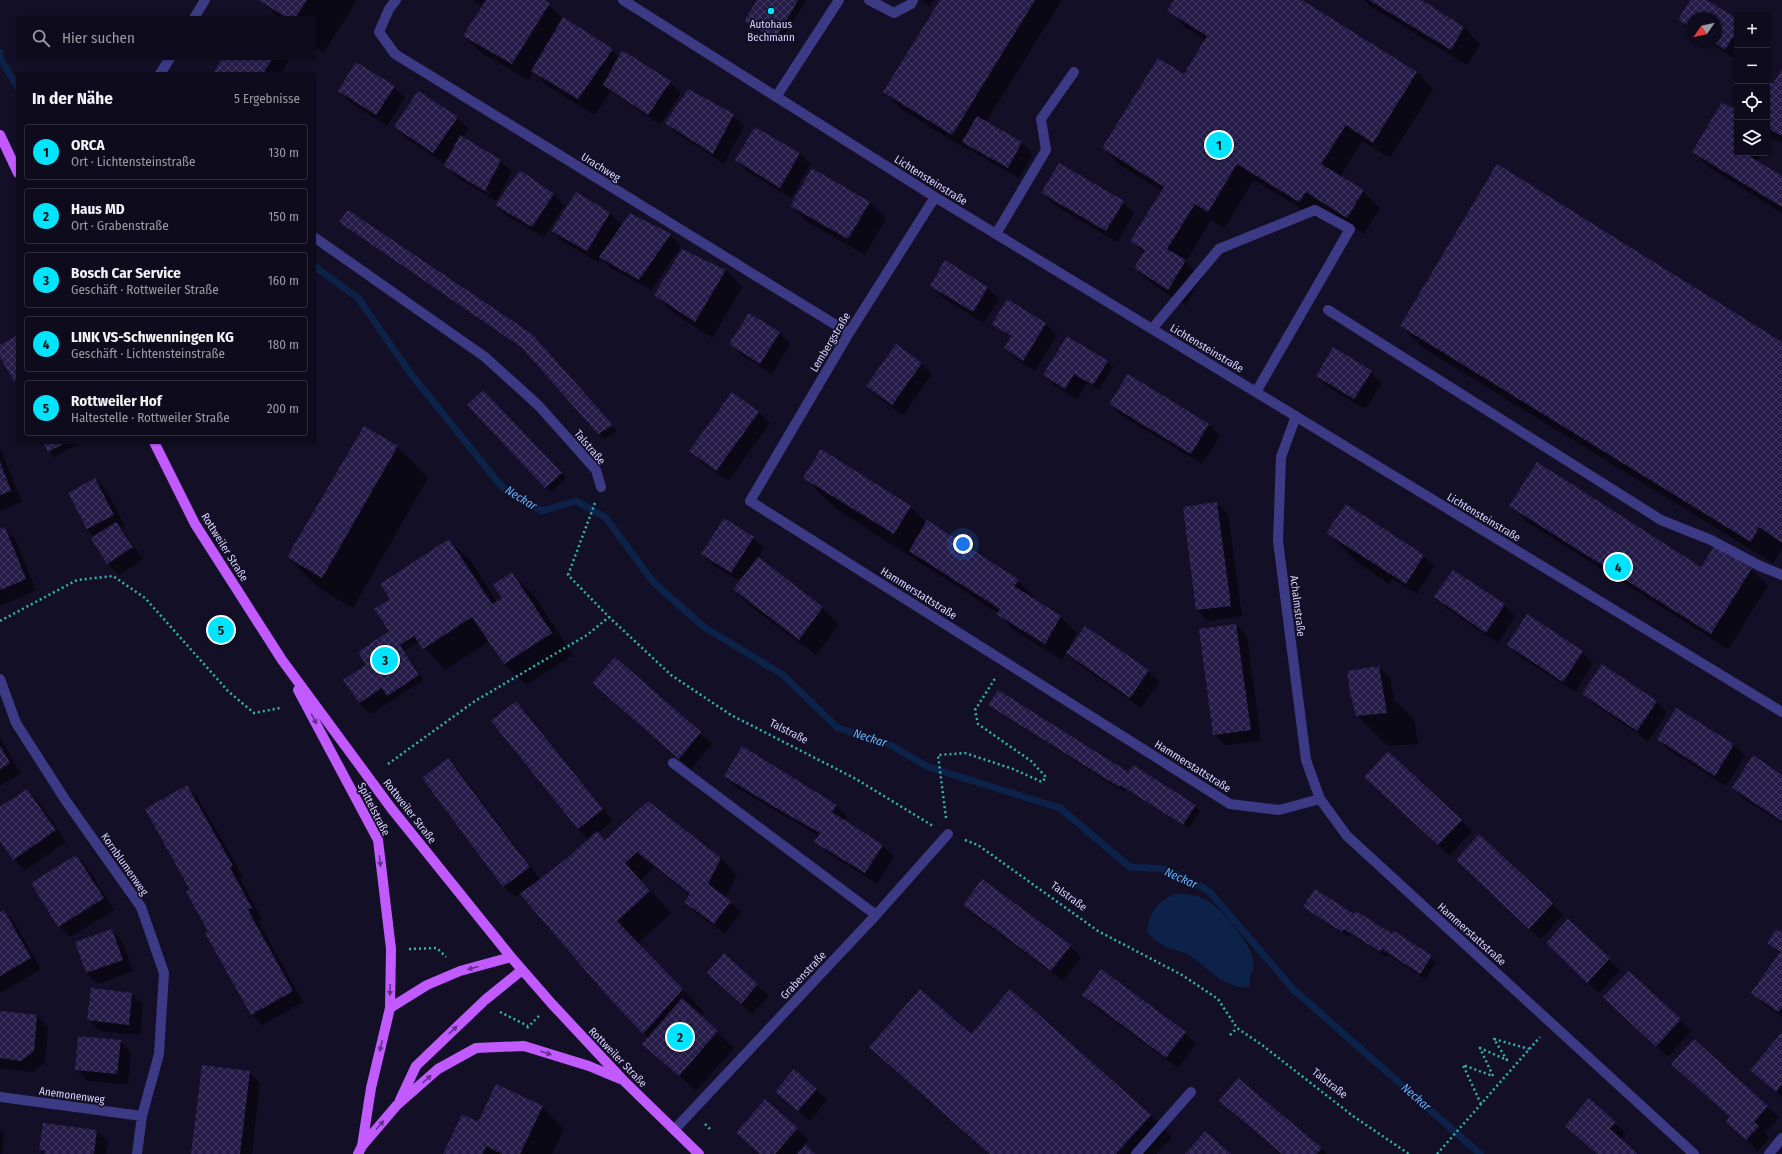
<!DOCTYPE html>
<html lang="de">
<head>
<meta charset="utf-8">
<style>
  :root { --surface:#0e0b1c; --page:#171425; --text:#f1f3f6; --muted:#9b9ba3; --line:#2e2b3b; --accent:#00e5ff }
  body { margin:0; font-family:"Fira Sans Condensed",sans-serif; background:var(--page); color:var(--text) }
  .controls { position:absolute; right:12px; top:12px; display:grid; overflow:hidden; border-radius:4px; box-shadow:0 1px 3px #0004 }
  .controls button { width:36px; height:36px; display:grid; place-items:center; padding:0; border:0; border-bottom:1px solid var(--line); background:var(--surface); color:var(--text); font:20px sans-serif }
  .compass { position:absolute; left:1686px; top:12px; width:36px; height:36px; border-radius:50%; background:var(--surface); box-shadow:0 1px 3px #0004; rotate:236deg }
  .you { position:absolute; left:963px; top:544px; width:14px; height:14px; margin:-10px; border:3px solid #fff; border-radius:50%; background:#1a73e8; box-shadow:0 0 0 6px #1a73e833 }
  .badge { display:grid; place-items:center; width:26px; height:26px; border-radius:50%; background:var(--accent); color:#111; font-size:13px; font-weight:700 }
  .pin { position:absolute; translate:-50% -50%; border:2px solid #fff; box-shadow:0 1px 4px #0006 }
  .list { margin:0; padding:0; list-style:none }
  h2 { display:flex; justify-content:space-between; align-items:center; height:52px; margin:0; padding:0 16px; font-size:17px }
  h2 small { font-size:13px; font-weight:400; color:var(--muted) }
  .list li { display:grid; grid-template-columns:26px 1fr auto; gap:12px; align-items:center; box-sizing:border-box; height:56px; margin:0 8px 8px; padding:0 8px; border:1px solid var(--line); border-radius:4px }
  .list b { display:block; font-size:15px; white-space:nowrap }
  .list p { margin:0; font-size:13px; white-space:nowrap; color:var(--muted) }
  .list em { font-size:13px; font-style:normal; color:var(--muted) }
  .icon { flex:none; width:22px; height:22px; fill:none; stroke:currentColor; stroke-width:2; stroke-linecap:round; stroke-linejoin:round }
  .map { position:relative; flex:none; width:1782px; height:1154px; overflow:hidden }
  .search { position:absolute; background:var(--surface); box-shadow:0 1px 3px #0004; left:16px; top:16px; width:300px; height:44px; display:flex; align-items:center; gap:10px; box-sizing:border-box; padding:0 14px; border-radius:4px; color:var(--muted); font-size:15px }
  .panel { position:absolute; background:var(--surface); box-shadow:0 1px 3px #0004; left:16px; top:72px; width:300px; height:372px; border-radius:4px }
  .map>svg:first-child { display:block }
  .water { fill:#0c2248 }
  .shadow { fill:#0007; fill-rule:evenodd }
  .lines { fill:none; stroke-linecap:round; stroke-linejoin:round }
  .stream { stroke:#0c2248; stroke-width:7 }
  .building { fill:url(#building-cross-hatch) }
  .path { stroke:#2fb8b0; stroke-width:2.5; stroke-dasharray:2 3; stroke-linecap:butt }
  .minor { stroke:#3d3a85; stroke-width:10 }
  .major { stroke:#c25bff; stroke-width:10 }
  .oneway { fill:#623188 }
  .poi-dot { fill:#00e5ff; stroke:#130f26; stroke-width:1.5 }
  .labels { text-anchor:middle; stroke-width:3.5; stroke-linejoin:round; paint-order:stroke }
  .poi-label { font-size:11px; fill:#d9d4ff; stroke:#130f26 }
  .street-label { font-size:11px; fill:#d9d4ff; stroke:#130f26 }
  .water-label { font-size:12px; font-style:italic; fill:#62b6ff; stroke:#130f26 }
</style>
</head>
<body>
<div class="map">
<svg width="1782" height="1154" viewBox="0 0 1782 1154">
  <defs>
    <pattern id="building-cross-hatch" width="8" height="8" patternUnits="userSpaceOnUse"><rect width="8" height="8" fill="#241b47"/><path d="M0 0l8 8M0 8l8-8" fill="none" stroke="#433b63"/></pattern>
  </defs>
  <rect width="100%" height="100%" fill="#130f26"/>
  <path class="water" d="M1175 893C1185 894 1198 895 1208 901 1220 908 1246 939 1251 953 1253 957 1253 963 1254 968L1250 976V986L1240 988 1221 980 1188 954 1168 948 1155 940 1147 931C1149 921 1151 911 1159 904 1163 900 1169 898 1175 893Z"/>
  <path class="shadow" d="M261 0H357L324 52 314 46V18H278Z
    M472 0H543L564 19 612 50 619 57 622 51 670 82 681 93 660 125 611 91 595 115 549 87 533 72 528 80 480 52 464 36 483 7Z
    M758 0H806L780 44 751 27 746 21Z
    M921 0H933L930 6Z
    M942 0H1062L986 122 1022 143 1033 154 1019 178 974 152 970 148 969 151 901 109 885 92Z
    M1175 0H1300L1417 72 1433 89 1390 158 1362 141 1340 177 1363 191 1380 208 1364 234 1323 208 1316 218 1254 180 1224 228 1211 220 1186 262 1202 278 1185 305 1152 284 1135 268 1144 253 1132 241 1162 191 1120 165 1104 148 1184 75 1206 40 1185 27 1169 11Z
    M1364 0H1419L1464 27 1480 44 1467 65 1370 6Z
    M1691 0H1705L1737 20V60L1708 42H1716V18H1692V32L1679 20Z
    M224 58H286L288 61 281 74H214Z
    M1782 71V143L1772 138 1767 146V82L1774 85Z
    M394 87 405 98 387 126 350 102 339 91Z
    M418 93 458 118 469 129 462 138 501 161 512 172 496 201 457 177 446 166 449 156 444 163 406 138 395 127ZM457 172 490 192 489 194 457 175Z
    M1737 105V153H1763L1757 162 1782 178V213L1710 168 1693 152 1734 110Z
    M733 115 744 126 724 164 678 134 667 123Z
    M799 153 810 164 791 198 747 171 736 160Z
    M520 172 554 195 564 206 544 237 507 216 496 205Z
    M576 193 610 213 622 226 670 235 681 246 651 290 611 268 600 258 598 262 563 242 552 231Z
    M1042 193 1123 202 1134 213 1117 242 1053 204Z
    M870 202 886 219 865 255 807 222 791 205Z
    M340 222 537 341 617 431 604 439 527 352Z
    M683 250 726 270 742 287 712 338 672 312 656 295Z
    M931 286 988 288 999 299 984 323 942 297Z
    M1007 301 1046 324 1057 335 1035 371 1016 359 1005 348 1012 337 993 324Z
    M1401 326 1782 343V549L1773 563 1423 348Z
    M779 333 790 344 772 374 742 355 731 344Z
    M1068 337 1107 362 1113 367 1099 390 1087 383 1077 399 1055 386 1044 375Z
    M921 363 932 374 903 415 878 397 867 386Z
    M1371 372 1382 383 1365 409 1328 387 1317 376Z
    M1128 375 1209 425 1220 436 1202 464 1121 415 1110 404Z
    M483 391 566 478 551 492 546 487Z
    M732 393 759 413 770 423 728 481 701 462 690 451Z
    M364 428 398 447 428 478 353 608 319 588 288 557Z
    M44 442H82L54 457Z
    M0 448 22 502 0 511Z
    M821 451 911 507 926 522 1018 581 1034 597 1033 599 1061 617 1077 633 1069 647 1148 671 1159 682 1141 708 1078 664 1066 653 1062 660 1014 630 998 613 835 508 804 477Z
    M95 479 106 490 125 526 121 528 143 559 119 575 108 564 92 539 95 537 87 529 69 493Z
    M1217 503 1228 514 1242 616 1208 621 1197 610 1184 508Z
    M1511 505 1701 568 1715 546 1751 569 1768 586 1728 649 1527 522Z
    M4 528 15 539 36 590 0 606V530Z
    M1328 533 1423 555 1434 566 1417 594 1392 579 1389 584 1358 563Z
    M753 538 764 548 758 558 823 608 839 625 816 655 750 606 734 589 740 581 713 565 702 554Z
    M449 540 471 561 497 602 503 599 512 574 534 595 573 655 526 685 504 664 490 641 445 670 419 641 404 651 424 680 370 714 359 703 345 680 366 666 390 631V600Z
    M1435 597 1504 605 1515 616 1498 643 1446 608Z
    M1236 625 1247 636 1261 741 1225 745 1214 734Z
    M1508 645 1582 652 1593 663 1575 692 1519 656Z
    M615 658 712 744 691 769 593 683Z
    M1602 666 1657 702 1667 713 1648 741 1594 704 1584 694Z
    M1379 667 1390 678 1394 700 1414 719 1418 744 1388 746 1357 715Z
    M516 702 527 713 613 821 598 833 606 841 721 858 737 875 725 898 741 912 725 934 696 913 685 902 690 896 654 867 641 880 671 913 638 943 704 1012 700 1016 734 1048 696 1091 644 1044 649 1038 611 998 532 884 515 897 504 886 448 760 459 771 541 880 589 840 578 829Z
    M990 705 1195 806 1200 811 1189 829 1126 789 1124 792 995 710Z
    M1677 710 1734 745 1745 756 1726 786 1669 750 1658 739Z
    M0 738 21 774 0 786Z
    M725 776 836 806 847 817 844 821 883 846 894 857 877 884 827 852 816 841 819 836 736 787Z
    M1782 776V823L1744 799 1733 788Z
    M186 786 197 797 243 877 240 879 262 919 258 921 303 1002 262 1025 252 1014 210 932 192 890Z
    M1377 787 1461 820 1472 831 1450 856Z
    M27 790 38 801 66 842 25 870 14 859 0 839V809Z
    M1479 836 1563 915 1541 939 1468 871Z
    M76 856 87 867 114 910 70 937 59 926Z
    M964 905 1070 946 1081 957 1063 981 975 916Z
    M1305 907 1355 915 1431 957 1436 962 1425 979 1387 954 1386 957 1350 934 1348 937Z
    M3 911 14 922 41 969 0 993V913Z
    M1568 920 1620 970 1599 993 1558 954Z
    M112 930 122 941 133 971 98 984 87 973 76 943Z
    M1782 934V1017L1764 1004 1753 993 1780 954 1768 942Z
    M724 955 769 996 752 1014 719 984Z
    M1629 972 1691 1031 1668 1057 1616 1008Z
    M92 989 132 994 143 1005 140 1035 100 1031 89 1020Z
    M1083 995 1185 1033 1196 1044 1178 1068 1094 1006Z
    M0 1012 37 1016 48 1027 45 1062 33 1072 0 1068Z
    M1782 1033V1097L1752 1070Z
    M971 1035 1150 1115 1172 1137 1156 1154H988L892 1068 870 1047Z
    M1694 1040 1779 1117 1765 1133 1769 1138 1758 1151 1738 1133 1731 1118 1672 1064Z
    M120 1041 131 1052 128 1085 87 1081 76 1070Z
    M249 1072 260 1083 252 1154H192Z
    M1239 1079 1322 1149 1327 1154H1281L1231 1112 1220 1101Z
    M496 1085 542 1107 564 1129 552 1154H444L479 1123Z
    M816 1089 827 1100 810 1121 777 1092Z
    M765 1101 808 1140 796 1154H760L737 1133Z
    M1615 1123 1626 1134 1621 1140 1637 1154H1597L1577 1136Z
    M0 1130 4 1134 2 1154H0Z
    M97 1131 108 1142 106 1154H44L40 1150Z"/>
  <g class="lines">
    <path class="stream" d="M0 53 1 60 18 88
      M314 266 358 298 411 374 502 487 542 511 576 501 605 517 654 583 704 627 783 675 838 728 887 743 928 767 1060 808 1130 867 1166 869 1209 891 1294 990 1480 1154"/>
  </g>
  <path class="building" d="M258 0H307L295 18H287Z
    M486 0H544L550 3 512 64 463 36Z
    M757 0H798L775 40 744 21Z
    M940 0H1035L952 135 883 92Z
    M1174 0H1302L1417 72 1373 143 1346 125 1321 164 1364 190 1347 218 1306 192 1299 202 1237 164 1208 212 1195 204 1167 249 1186 260 1168 290 1134 268 1145 250 1130 241 1164 187 1102 148 1158 58 1184 74 1207 36 1167 11Z
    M1369 0H1421L1464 27 1451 50Z
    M1690 0H1707L1737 19V31L1725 50 1713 42H1716V18H1692V29L1678 20Z
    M563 17 613 49 578 99 531 71Z
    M622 50 671 81 648 115 603 85Z
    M222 58H273L263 74H213Z
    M356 62 395 86 376 115 338 91Z
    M1782 69V136L1767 128V80L1773 84Z
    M688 89 734 114 713 154 665 123Z
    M418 91 458 117 433 153 394 127Z
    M1722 102 1734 109 1737 103V153H1744L1782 176V207L1692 152Z
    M977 116 1022 142 1008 168 962 142Z
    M755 127 800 153 780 188 735 160Z
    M460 135 501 160 485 191 444 166Z
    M1059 163 1124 201 1106 231 1041 193Z
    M1497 164 1782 342V543L1759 527 1751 542 1400 326Z
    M812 168 870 202 848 239 790 206Z
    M520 170 554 194 532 227 495 205Z
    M576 192 610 213 587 251 551 231Z
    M348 210 532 334 613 425 598 434 522 348 339 222Z
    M630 213 671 234 639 280 599 257Z
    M682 249 726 270 695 322 654 295Z
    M945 260 988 287 973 312 930 286Z
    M1007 299 1046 323 1023 361 1004 348 1011 336 992 324Z
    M749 313 780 332 760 364 729 344Z
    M18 335V380L14 382 0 357V345Z
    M1067 336 1108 361 1093 385 1074 374 1065 389 1043 375Z
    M896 344 922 363 892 405 866 386Z
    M1333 347 1372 371 1354 399 1316 376Z
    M1128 374 1209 424 1191 454 1109 404Z
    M483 390 562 473 545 488 467 405Z
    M732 392 759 412 716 471 689 451Z
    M364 426 398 446 322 578 287 557Z
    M43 442H67L48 452Z
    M821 449 911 506 894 534 803 478Z
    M0 462 11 491 0 495Z
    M1537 462 1701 567 1715 545 1752 568 1711 634 1509 506Z
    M95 478 114 515 87 529 68 493Z
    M1217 502 1231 606 1196 610 1183 507Z
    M1346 504 1424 555 1406 584 1326 533Z
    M724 518 754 537 731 573 701 554Z
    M927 520 1019 580 1014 586 1061 616 1045 644 996 614 1000 609 909 551Z
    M116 522 133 547 107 564 91 538Z
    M5 527 26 579 0 590V529Z
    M449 539 492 604 502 598 493 585 512 572 552 633 504 664 472 617 423 649 414 636 400 645 419 675 387 696 382 688 359 703 343 680 366 665 358 652 389 631 374 609 390 599 380 584Z
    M758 557 823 607 799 640 733 589Z
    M1453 570 1505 604 1486 633 1434 597Z
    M1527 614 1583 651 1563 682 1507 645Z
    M1236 624 1251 730 1213 735 1199 629Z
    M1085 626 1149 670 1130 698 1066 653Z
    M615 657 701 732 679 759 592 683Z
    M1602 664 1657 701 1637 731 1582 694Z
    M1379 666 1387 713 1356 716 1350 692 1347 671Z
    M998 690 1128 772 1133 765 1196 805 1183 825 1120 785 1119 787 988 705Z
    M516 701 603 809 578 829 491 721Z
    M1676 708 1734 744 1715 776 1657 739Z
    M0 745 10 763 0 769Z
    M742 746 837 805 832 812 883 845 865 873 814 842 820 833 771 805 724 776Z
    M1388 751 1462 820 1438 845 1364 777Z
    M1753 755 1782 775V821L1732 788Z
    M448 758 530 867 503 887 422 778Z
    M187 785 233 866 230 868 252 908 248 910 293 991 251 1015 205 933 208 931 186 892 190 890 145 809Z
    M27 789 56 830 13 860 0 841V807Z
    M648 801 721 858 708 884 731 901 714 924 684 902 690 894 637 852 625 863 650 891 617 921 683 989 643 1034 610 999 520 894 566 859 597 831 605 840Z
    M1479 834 1553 903 1529 929 1456 860Z
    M76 855 104 898 58 927 31 883Z
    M982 879 1071 945 1051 971 963 905Z
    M1315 889 1354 914 1356 911 1392 934 1394 931 1432 956 1420 974 1382 949 1380 952 1344 929 1342 932 1303 907Z
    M4 910 31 958 0 976V912Z
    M1568 919 1610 958 1587 983 1546 943Z
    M112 929 123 960 86 973 75 942Z
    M1776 929 1782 933V1007L1778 1012 1751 993 1780 952 1767 943Z
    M724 953 758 984 741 1004 707 973Z
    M1101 969 1186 1032 1166 1058 1082 995Z
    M1629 971 1681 1019 1656 1047 1603 997Z
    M91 988 132 993 129 1025 87 1020Z
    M920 989 971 1034 1010 989 1151 1115 1116 1154H989L869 1047Z
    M682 998 718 1031 679 1076 642 1044Z
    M0 1011 37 1015 34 1051 21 1061 0 1058Z
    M1782 1032V1085L1776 1092 1750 1070Z
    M78 1036 121 1040 117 1074 75 1070Z
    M1694 1039 1768 1106 1754 1122 1759 1126 1746 1140 1726 1122 1730 1117 1671 1064Z
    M202 1065 250 1071 240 1154H191Z
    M794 1069 817 1089 798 1111 775 1092Z
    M1238 1078 1322 1148 1317 1154H1282L1219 1101Z
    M496 1084 543 1106 520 1154H502L486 1146 483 1154H443L462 1114 478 1122Z
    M1589 1098 1616 1122 1610 1129 1638 1154H1597L1565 1126Z
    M765 1099 798 1128 775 1154H760L736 1133Z
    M43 1123 97 1130 94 1154H44L45 1151 39 1150Z
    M1205 1131 1231 1154H1185Z
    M806 1145 815 1154H797Z"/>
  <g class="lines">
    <path class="path" d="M595 503 568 575 609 617 671 675 731 715 856 779 933 826
      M0 621 77 580 113 576 145 598 228 691 254 713 280 708
      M388 764 475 701 587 635 609 617
      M946 818 938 755 965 753 1013 769 1042 782 1046 777 1031 761 978 724 975 710 996 677
      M965 840 978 845 1098 931 1182 975 1218 999 1237 1028 1262 1045 1353 1116 1409 1154
      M409 949 437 948 446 957
      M500 1012 528 1026
      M527 1028 539 1016
      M1230 1035 1237 1028
      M1481 1104 1463 1065 1493 1076 1480 1048 1507 1060 1494 1039 1529 1049
      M705 1124 710 1129
      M1437 1154 1540 1037"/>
    <path class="minor" d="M396 0 389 9 379 32 395 54 849 333
      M623 0 935 197 1782 712
      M869 0 894 13 911 4 913 0
      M194 18 205 0
      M160 74 170 58
      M776 97 839 0
      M935 197 849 333 750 501 1230 804 1279 810 1320 799
      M996 234 1046 150 1041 119 1074 72
      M314 237 485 357 539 406 596 470 601 487
      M1328 310 1661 520 1711 540 1760 566 1782 575
      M1152 329 1219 249 1315 210 1350 229 1256 392
      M1296 416 1281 457 1278 541 1306 760 1320 799 1347 836 1694 1154
      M0 679 16 723 66 801 141 907 164 973 159 1054 142 1116 137 1154
      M673 763 876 915
      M0 1097 142 1116
      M674 1130 876 915 948 834
      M1136 1154 1191 1092
      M1769 1154 1782 1138"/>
    <path class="major" d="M0 135 18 173
      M154 442 195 524 282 660 391 808 511 957 552 1004 623 1080 699 1154
      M298 690 378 840 391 949 390 1008 371 1088 362 1146
      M390 1008 427 985 460 971 511 957
      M400 1100 416 1066 485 1000 522 970
      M358 1154 362 1146 397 1105 438 1069 476 1048 524 1046 589 1066 620 1079"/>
  </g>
  <defs><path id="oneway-solid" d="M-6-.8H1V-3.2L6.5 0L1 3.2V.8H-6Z"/></defs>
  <g class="oneway">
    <use href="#oneway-solid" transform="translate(314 719) rotate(62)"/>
    <use href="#oneway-solid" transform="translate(380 861) rotate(83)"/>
    <use href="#oneway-solid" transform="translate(473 968) rotate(165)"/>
    <use href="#oneway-solid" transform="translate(390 990) rotate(91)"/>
    <use href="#oneway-solid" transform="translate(453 1030) rotate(-44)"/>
    <use href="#oneway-solid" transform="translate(381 1046) rotate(103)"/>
    <use href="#oneway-solid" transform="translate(546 1053) rotate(17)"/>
    <use href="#oneway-solid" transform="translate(427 1079) rotate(-42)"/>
    <use href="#oneway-solid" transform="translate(380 1125) rotate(-49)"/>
  </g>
  <circle class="poi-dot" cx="771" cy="11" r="4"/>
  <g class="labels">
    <g class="poi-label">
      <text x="771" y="28">Autohaus<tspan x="771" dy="13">Bechmann</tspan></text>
    </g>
    <g class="street-label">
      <text transform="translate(601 167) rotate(32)" y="4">Urachweg</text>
      <text transform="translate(931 180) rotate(32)" y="4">Lichtensteinstraße</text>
      <text transform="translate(830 342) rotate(-59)" y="4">Lembergstraße</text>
      <text transform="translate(1207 348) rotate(31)" y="4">Lichtensteinstraße</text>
      <text transform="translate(590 447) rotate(50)" y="4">Talstraße</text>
      <text transform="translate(1484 517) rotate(31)" y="4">Lichtensteinstraße</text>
      <text transform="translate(225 547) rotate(58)" y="4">Rottweiler Straße</text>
      <text transform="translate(919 593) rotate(32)" y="4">Hammerstattstraße</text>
      <text transform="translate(1298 606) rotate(83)" y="4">Achalmstraße</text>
      <text transform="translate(789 731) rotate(27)" y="4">Talstraße</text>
      <text transform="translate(1193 766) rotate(32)" y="4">Hammerstattstraße</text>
      <text transform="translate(374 809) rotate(63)" y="4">Spittelstraße</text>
      <text transform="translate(410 811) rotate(52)" y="4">Rottweiler Straße</text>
      <text transform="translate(125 864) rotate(55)" y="4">Kornblumenweg</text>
      <text transform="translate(1069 896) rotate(36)" y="4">Talstraße</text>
      <text transform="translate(1472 934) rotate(42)" y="4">Hammerstattstraße</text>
      <text transform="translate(803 975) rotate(-47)" y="4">Grabenstraße</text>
      <text transform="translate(618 1057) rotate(46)" y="4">Rottweiler Straße</text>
      <text transform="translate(1330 1083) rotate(38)" y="4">Talstraße</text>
      <text transform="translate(72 1095) rotate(8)" y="4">Anemonenweg</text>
    </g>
    <g class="water-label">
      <text transform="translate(521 498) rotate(32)" y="4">Neckar</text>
      <text transform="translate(870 738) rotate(18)" y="4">Neckar</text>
      <text transform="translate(1181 878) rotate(24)" y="4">Neckar</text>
      <text transform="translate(1416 1097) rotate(41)" y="4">Neckar</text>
    </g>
  </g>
</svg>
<div class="controls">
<button>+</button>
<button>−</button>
<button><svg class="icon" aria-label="locate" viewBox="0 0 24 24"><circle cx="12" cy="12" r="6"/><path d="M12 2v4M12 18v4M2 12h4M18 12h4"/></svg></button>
<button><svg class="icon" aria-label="layers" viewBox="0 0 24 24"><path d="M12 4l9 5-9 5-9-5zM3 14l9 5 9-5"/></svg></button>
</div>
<svg class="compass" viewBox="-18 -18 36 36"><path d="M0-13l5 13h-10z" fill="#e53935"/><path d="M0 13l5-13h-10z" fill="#9b9ba3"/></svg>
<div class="you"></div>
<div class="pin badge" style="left:1219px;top:145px">1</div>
<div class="pin badge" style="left:680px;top:1037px">2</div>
<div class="pin badge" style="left:385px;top:660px">3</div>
<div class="pin badge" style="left:1618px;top:567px">4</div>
<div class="pin badge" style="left:221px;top:630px">5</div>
<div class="search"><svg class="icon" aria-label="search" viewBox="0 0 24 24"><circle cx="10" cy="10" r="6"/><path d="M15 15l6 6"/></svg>Hier suchen</div>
<section class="panel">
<h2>In der Nähe<small>5 Ergebnisse</small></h2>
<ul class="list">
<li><span class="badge">1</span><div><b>ORCA</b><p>Ort · Lichtensteinstraße</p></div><em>130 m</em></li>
<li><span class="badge">2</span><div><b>Haus MD</b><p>Ort · Grabenstraße</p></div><em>150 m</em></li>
<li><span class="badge">3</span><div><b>Bosch Car Service</b><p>Geschäft · Rottweiler Straße</p></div><em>160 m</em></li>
<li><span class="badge">4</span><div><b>LINK VS-Schwenningen KG</b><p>Geschäft · Lichtensteinstraße</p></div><em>180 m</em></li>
<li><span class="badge">5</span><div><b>Rottweiler Hof</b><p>Haltestelle · Rottweiler Straße</p></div><em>200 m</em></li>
</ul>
</section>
</div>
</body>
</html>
